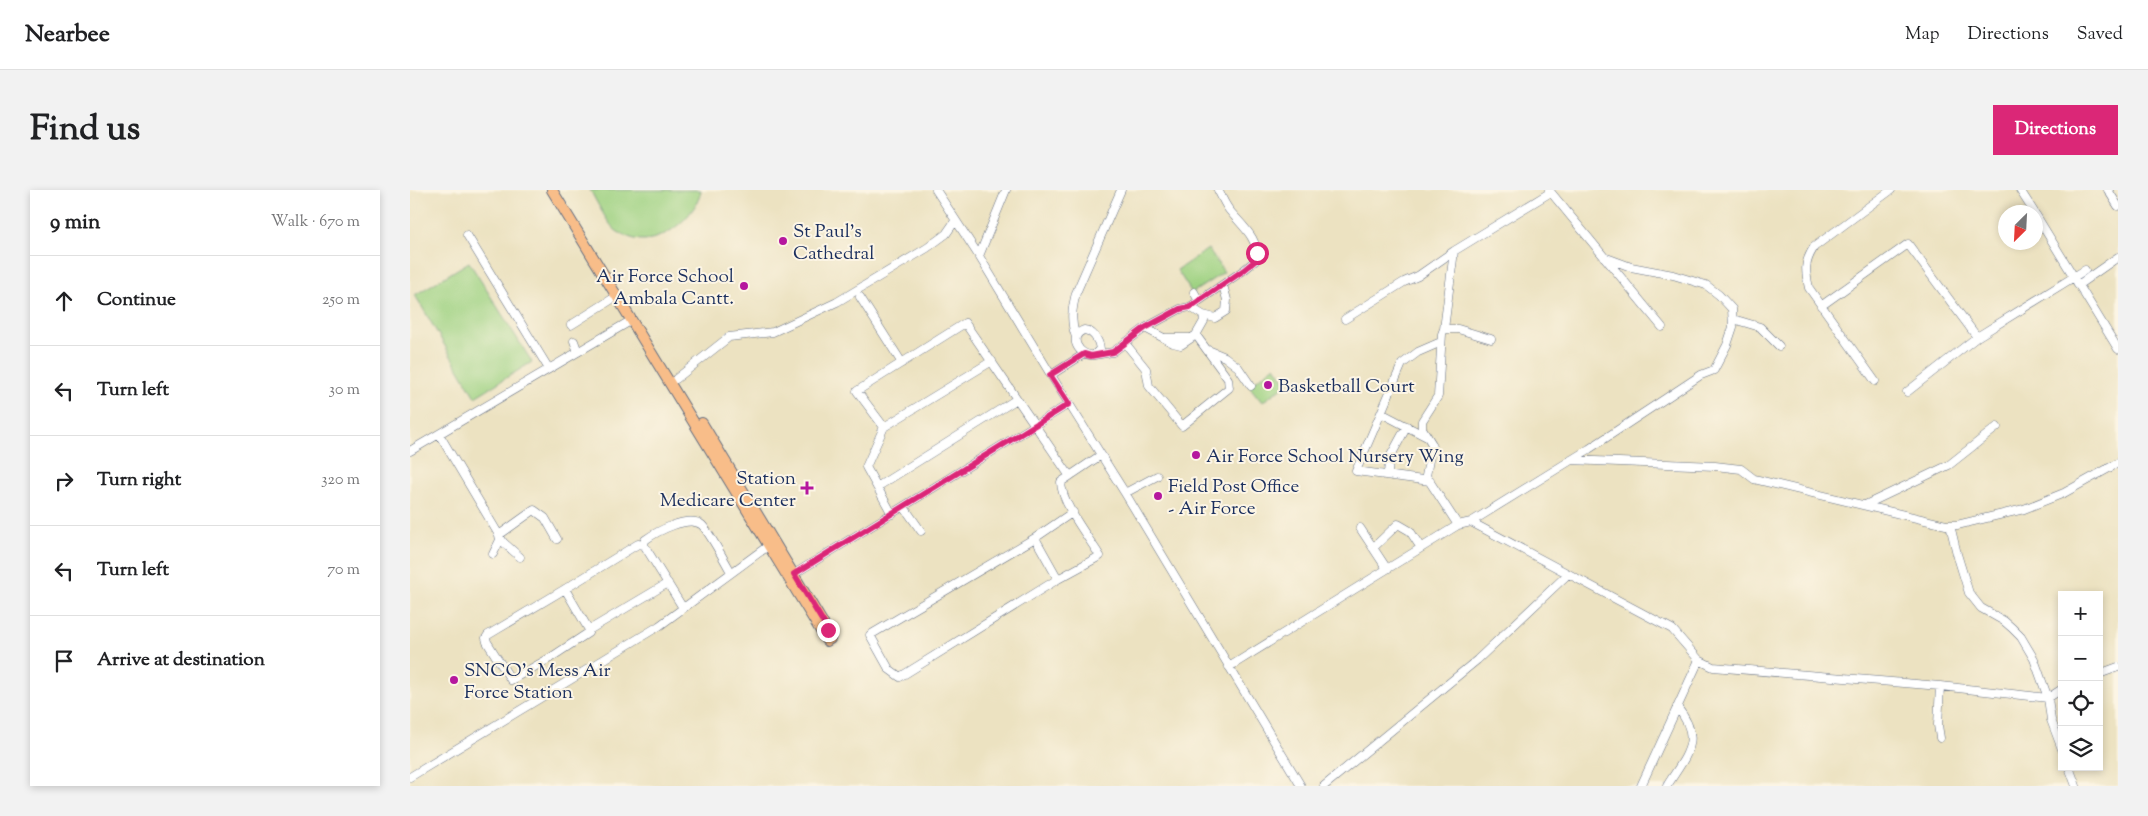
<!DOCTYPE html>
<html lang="en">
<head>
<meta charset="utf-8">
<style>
  :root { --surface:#fff; --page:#f2f2f2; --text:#202124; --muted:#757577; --line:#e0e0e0; --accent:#db2777 }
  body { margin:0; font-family:"Sorts Mill Goudy",serif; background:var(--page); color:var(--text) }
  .controls { position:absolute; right:15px; bottom:15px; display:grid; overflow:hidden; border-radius:0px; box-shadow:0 2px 8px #0003 }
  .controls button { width:45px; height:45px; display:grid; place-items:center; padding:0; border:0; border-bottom:1px solid var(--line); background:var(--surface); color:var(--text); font:25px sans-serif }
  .compass { position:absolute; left:1588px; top:15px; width:45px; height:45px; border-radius:50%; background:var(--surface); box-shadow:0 2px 8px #0003; rotate:204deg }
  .stop { position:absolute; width:15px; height:15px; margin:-11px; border:4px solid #db2777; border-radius:50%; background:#fff }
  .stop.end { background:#db2777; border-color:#fff; box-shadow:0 1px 5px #0008 }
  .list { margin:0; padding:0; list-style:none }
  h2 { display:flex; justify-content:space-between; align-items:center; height:65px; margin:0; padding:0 20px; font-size:21px }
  h2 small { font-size:16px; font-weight:400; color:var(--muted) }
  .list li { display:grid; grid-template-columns:32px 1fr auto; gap:15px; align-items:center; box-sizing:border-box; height:90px; padding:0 20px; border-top:1px solid var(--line) }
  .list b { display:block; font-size:19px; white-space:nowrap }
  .list em { font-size:16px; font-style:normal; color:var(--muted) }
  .icon { flex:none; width:28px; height:28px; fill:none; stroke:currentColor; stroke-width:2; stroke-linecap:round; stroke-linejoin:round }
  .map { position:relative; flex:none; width:1708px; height:596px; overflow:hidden; border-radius:0px }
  header { display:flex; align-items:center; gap:30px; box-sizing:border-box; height:70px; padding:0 25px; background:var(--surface); border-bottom:1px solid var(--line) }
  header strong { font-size:24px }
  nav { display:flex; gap:28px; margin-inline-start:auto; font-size:18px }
  .intro { display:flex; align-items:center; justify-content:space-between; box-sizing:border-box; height:120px; padding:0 30px }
  h1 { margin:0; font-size:35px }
  .button { padding:12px 22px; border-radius:0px; background:var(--accent); color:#fff; font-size:18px; font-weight:700 }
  main { display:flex; gap:30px; padding:0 30px }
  aside { flex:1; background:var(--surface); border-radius:0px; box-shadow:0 2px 8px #0003 }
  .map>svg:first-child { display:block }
  .green { fill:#9fd282; stroke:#5d8070 }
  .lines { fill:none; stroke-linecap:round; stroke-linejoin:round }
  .minor-casing { stroke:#646e81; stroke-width:9 }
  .major-casing { stroke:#646e81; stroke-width:12 }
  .minor { stroke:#fff; stroke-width:8 }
  .major { stroke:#f8bd89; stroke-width:10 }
  .route { stroke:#db2777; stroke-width:6 }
  .poi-dot { fill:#b5179e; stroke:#fcf5e5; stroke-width:2 }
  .labels { text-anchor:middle; stroke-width:4; stroke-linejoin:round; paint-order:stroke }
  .poi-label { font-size:19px; fill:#1b2f5e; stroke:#fcf5e5; text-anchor:start }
</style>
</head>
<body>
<header>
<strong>Nearbee</strong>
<nav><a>Map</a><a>Directions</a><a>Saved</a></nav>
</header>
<div class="intro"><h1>Find us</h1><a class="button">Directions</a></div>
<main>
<aside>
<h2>9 min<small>Walk · 670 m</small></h2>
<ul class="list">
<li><svg class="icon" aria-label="ahead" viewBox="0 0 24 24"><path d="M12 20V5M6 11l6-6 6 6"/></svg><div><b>Continue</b></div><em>250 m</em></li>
<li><svg class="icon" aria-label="left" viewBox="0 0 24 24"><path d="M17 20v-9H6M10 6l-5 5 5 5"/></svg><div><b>Turn left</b></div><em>30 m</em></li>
<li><svg class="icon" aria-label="right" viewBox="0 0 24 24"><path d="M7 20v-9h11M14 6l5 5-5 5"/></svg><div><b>Turn right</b></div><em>320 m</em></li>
<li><svg class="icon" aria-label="left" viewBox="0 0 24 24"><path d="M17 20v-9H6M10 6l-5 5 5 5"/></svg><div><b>Turn left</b></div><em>70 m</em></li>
<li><svg class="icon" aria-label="arrive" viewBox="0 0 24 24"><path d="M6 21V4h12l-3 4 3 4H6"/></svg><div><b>Arrive at destination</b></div></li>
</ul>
</aside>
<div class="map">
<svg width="1708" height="596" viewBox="0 0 1708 596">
  <rect width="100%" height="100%" fill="#fcf5e5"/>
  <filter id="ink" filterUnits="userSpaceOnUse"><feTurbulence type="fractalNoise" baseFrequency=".02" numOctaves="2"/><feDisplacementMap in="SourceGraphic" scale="10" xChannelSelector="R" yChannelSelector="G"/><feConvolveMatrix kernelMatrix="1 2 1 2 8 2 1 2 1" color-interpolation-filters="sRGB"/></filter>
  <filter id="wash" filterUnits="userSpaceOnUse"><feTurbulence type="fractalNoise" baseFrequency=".0096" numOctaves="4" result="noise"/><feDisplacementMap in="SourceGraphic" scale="20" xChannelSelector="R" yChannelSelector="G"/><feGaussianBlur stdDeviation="1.12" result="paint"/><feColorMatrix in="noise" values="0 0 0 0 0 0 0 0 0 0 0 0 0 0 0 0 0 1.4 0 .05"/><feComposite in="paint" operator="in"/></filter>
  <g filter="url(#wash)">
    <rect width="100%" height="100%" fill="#ece2c1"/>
    <path class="green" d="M180 0H291C288 23 257 50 233 50 224 50 215 46 208 42 198 36 186 10 180 0Z
      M798 59 814 82 782 103 767 80Z
      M59 72 122 172 65 207 5 105Z
      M865 176 877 194 852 212 839 196Z"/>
  </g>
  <g filter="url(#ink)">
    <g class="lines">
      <g class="minor-casing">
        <path id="minor" d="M526 0 569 66 641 185 715 303 891 596
          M1139 0 1252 137
          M1610 0 1624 22
          M1698 0 1708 16
          M1626 25 1708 159
          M57 45 139 179
          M1044 61 1141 2
          M569 66 596 0
          M1668 95 1708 67
          M784 102 789 111
          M450 107 492 173
          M1411 116 1498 54 1567 147
          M780 117 793 125 794 131 786 145
          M793 125 805 128 816 121 817 110 813 95
          M935 129 994 92 1008 86 1044 61 1034 139
          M1323 129 1350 137 1369 156
          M161 135 207 106
          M674 140C683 141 689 150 690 159L684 165C669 167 657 146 674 140Z
          M666 147C660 131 662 119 666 103L711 0
          M755 148H780
          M164 151 168 162
          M715 153 736 179 739 196 772 236 819 198 818 189 786 145 771 155 763 153 735 138
          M798 160 815 167 828 177 841 196
          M684 165 703 162 735 138 770 119 780 117 834 80 846 70C850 49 832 36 820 21 815 15 812 7 808 0
          M641 185 674 164
          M266 189 319 147 363 142 427 112 517 58 536 44 545 31
          M1465 191 1399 98C1395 80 1394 73 1404 57L1481 0
          M1497 202 1567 147 1675 80
          M971 223 1015 246
          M474 237 582 171
          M29 244 89 345 124 320 135 328 147 349
          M0 261 222 130
          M1161 270 1305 276 1331 279 1344 289 1536 335H1547L1614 319 1654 303 1708 273
          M978 285 979 269 997 236
          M1020 291 946 281 992 174 1008 162 1031 152
          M467 297 607 209
          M715 303 747 286
          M1455 315 1539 275 1587 237
          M494 317 511 341
          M663 322 625 348 460 445 479 479 490 487 648 389 690 366C679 348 651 313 651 292L691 265
          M482 324 456 277 474 237 447 201 555 133 659 285
          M1061 332 1262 439 1289 470 1303 477 1530 496 1638 508 1652 499
          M1048 335 1016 286 1022 254 1012 238V231L1028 206 1032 144 1034 139H1048L1081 149
          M1540 335 1547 364 1559 403 1571 418 1594 431 1602 438 1611 447 1624 469 1638 508 1641 530 1652 559
          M950 338 977 379
          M89 345 93 352 110 367
          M625 348 648 389
          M234 355 228 354 155 399 179 440 258 393
          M963 358 988 334 1000 341 1011 358
          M83 364 90 350 89 345
          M384 384 659 214
          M155 399 78 445 76 448 77 452 101 490 140 468 178 443 179 440
          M273 418 234 355 235 350C246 342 279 324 292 335 298 341 316 373 321 382
          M819 477 1048 335 1061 332 1179 259 1291 185 1304 180 1317 155 1323 137 1322 119 1309 105 1296 95 1263 85 1221 77 1194 67
          M1689 484 1708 477
          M1530 496 1528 535 1530 548
          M1659 577 1666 596
          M0 587 249 436 358 356
          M914 596 1067 470 1158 384
          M1231 596 1289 470
          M1257 596C1276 565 1294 550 1267 517"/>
      </g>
      <g class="major-casing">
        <path id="major" d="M142 0 417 451
          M292 233 417 440 420 449"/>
      </g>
      <use href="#minor" class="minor"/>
      <use href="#major" class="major"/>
    </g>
  </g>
  <g class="lines" filter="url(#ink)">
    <path class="route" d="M418 440 384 384 659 214 640 185 674 164 681 166 703 162 735 138 770 119 780 117 834 80 846 70 847 63"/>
  </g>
  <g class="poi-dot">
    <circle cx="373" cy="51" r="5"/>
    <circle cx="334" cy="96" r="5"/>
    <circle cx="858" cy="195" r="5"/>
    <circle cx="786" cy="265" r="5"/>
    <path d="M394.5 290.5h5v5h5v5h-5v5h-5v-5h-5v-5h5z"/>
    <circle cx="748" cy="306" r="5"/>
    <circle cx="44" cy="490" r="5"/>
  </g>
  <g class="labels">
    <g class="poi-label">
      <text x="383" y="47">St Paul's<tspan x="383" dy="22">Cathedral</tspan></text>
      <text x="324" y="92" text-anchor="end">Air Force School<tspan x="324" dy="22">Ambala Cantt.</tspan></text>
      <text x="868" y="202">Basketball Court</text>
      <text x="796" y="272">Air Force School Nursery Wing</text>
      <text x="386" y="294" text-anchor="end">Station<tspan x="386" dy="22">Medicare Center</tspan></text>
      <text x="758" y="302">Field Post Office<tspan x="758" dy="22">- Air Force</tspan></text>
      <text x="54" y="486">SNCO's Mess Air<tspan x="54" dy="22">Force Station</tspan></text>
    </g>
  </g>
</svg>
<div class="controls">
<button>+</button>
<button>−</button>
<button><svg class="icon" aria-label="locate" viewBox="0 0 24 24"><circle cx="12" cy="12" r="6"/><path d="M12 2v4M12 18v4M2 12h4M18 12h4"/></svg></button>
<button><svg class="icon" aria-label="layers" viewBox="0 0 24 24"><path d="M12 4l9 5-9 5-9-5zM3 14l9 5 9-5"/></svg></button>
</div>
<svg class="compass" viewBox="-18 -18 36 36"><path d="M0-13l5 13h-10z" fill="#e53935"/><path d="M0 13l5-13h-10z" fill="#757577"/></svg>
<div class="stop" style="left:847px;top:63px"></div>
<div class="stop end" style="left:418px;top:440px"></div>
</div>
</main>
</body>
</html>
